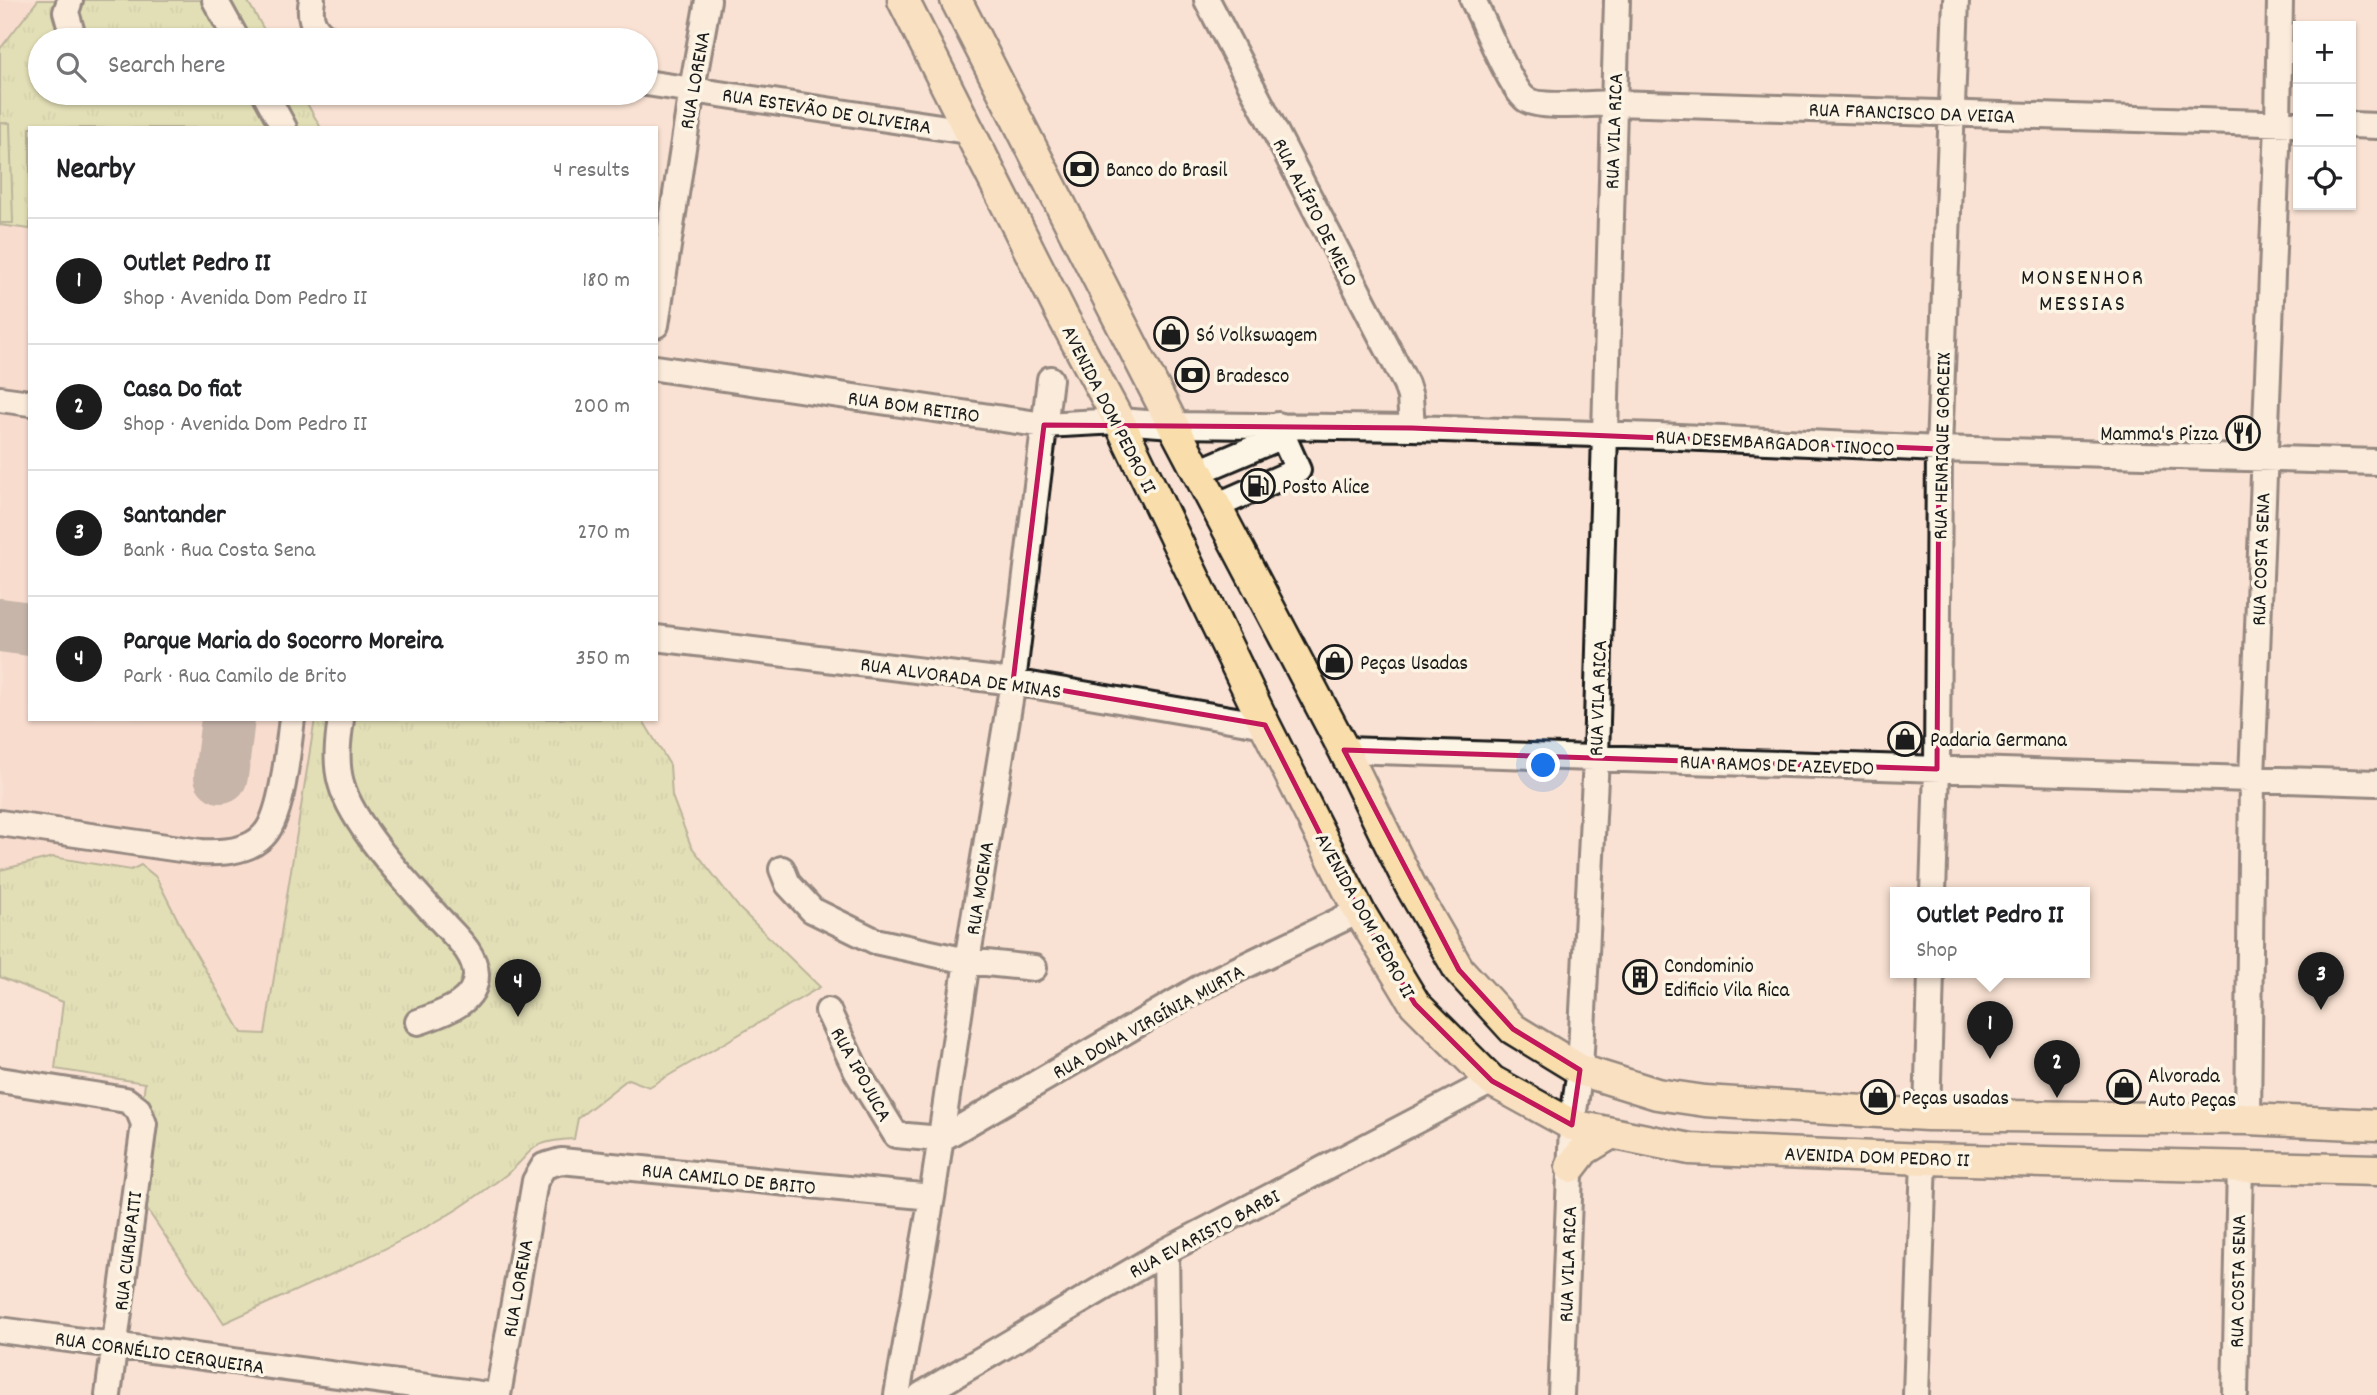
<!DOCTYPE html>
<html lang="en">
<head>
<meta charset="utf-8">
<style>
  :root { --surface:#fff; --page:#f2f2f2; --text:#202124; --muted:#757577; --line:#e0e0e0; --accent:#1c1c1c }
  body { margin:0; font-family:Dekko,sans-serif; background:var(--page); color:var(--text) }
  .controls { position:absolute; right:21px; top:21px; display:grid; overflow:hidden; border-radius:0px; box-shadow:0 2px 5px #0004 }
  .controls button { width:63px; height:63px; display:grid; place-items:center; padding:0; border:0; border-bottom:2px solid var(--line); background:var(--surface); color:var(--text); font:35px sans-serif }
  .you { position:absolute; left:1544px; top:766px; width:24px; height:24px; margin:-18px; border:5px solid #fff; border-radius:50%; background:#1a73e8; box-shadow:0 0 0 10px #1a73e833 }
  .badge { display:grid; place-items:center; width:46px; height:46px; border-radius:50%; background:var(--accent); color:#fff; font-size:23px; font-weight:700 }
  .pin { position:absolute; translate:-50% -58px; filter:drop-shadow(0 2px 4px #0008) }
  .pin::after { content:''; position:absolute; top:37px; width:24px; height:21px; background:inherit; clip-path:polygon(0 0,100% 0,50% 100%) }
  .popup { position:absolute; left:1890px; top:887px; width:200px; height:91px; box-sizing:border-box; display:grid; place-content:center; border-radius:0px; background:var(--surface); filter:drop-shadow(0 2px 5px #0005); font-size:23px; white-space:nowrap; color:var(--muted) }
  .popup b { font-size:26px; color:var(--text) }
  .popup::after { content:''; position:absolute; left:50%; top:100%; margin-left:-14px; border:14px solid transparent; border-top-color:var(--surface) }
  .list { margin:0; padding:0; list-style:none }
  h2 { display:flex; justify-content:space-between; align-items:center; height:91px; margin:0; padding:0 28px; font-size:30px }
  h2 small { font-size:23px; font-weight:400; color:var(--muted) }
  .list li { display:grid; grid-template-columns:46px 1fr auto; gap:21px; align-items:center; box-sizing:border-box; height:126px; padding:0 28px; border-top:2px solid var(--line) }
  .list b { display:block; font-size:26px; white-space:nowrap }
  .list p { margin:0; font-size:23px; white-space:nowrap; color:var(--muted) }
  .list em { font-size:23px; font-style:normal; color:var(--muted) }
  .icon { flex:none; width:38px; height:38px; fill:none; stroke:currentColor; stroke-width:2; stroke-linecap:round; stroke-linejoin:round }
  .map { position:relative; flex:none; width:2377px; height:1395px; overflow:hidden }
  .search { position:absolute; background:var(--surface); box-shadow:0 2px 5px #0004; left:28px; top:28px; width:630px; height:77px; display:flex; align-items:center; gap:18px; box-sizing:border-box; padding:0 24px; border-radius:38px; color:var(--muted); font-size:26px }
  .panel { position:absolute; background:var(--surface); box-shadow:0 2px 5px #0004; left:28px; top:126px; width:630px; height:595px; border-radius:0px }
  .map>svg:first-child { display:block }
  .built { fill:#f7d5c7 }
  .park { fill:url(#park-tufts); stroke:#707c57; stroke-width:2 }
  .garden { fill:#c5dc92; stroke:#707c57; stroke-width:2 }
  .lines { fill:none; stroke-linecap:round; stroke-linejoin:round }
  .taxiway { stroke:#8a7f78; stroke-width:54 }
  .minor-casing { stroke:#1c1c1c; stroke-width:30 }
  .major-casing { stroke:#1c1c1c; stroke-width:35 }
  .minor { stroke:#fcf5e5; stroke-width:24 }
  .major { stroke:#f9deab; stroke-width:30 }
  .marked { fill:none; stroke:#c2185b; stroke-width:5; stroke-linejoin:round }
  .labels { text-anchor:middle; stroke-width:7; stroke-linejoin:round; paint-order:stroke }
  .street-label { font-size:21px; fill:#1c1c1c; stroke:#fcf5e5 }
  .poi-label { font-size:21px; fill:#1c1c1c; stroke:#fcf5e5; text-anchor:start }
  .neighbourhood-label { font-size:23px; letter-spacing:2px; fill:#1c1c1c; stroke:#fcf5e5 }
</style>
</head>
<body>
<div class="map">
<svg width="2377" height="1395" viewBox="0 0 2377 1395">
  <defs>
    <pattern id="park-tufts" width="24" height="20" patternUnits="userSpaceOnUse" patternTransform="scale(1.75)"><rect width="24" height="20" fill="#c5dc92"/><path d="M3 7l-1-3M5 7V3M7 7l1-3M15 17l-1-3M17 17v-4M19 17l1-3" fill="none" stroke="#a9bc7d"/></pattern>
  </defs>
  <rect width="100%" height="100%" fill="#f9e2d3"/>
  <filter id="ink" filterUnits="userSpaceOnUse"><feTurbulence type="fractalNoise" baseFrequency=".0143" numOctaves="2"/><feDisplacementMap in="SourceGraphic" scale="14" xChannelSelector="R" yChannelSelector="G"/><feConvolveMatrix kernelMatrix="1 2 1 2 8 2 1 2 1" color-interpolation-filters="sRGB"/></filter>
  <g filter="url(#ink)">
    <path class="built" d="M0 0H38L0 49Z
      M0 225 30 229V719H315L265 1034 243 1033 188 940 156 877 53 857 0 870Z"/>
    <path class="park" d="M38 0H247L270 40H40V93H301L321 128H30V229L0 225V49Z
      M315 719H642L670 765 672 796 691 846 740 909 820 987 649 1087 628 1079 578 1118 574 1139C521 1141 535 1156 499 1180 482 1192 464 1206 446 1216 375 1257 298 1289 224 1323L132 1187 145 1083 55 1069 63 1002 0 977V870L53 857 131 870 141 865 156 877 188 940 242 1033 265 1034Z"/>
    <path class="garden" d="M0 123H10L13 223H0Z"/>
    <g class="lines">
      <path class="taxiway" d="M0 625 30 629
        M221 776 228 719"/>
      <g class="minor-casing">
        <path id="minor" d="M70 0 66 12 74 40
          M215 0 237 40
          M312 0C308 19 314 31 331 40
          M1207 0 1406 384 1410 397 1412 428
          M1473 0C1483 19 1512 92 1527 100 1542 109 1596 103 1614 103L2298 124
          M646 83 967 131
          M265 93 284 128
          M2351 125 2377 126
          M656 325 692 89 708 0
          M656 368 1044 425 1119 421 1173 425 1412 428 1658 436 1939 449 2377 462
          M0 399 30 403
          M1198 472 1283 436
          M1216 506 1298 470 1278 425
          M656 638 1013 682 1265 725
          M341 719C338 740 335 762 341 783 352 826 414 891 445 925 457 938 475 954 476 974 477 1004 440 1014 418 1022
          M1344 750 2377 783
          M0 823 201 852C221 853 248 852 263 836 283 817 288 747 292 719
          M782 869 788 884 812 910 875 941 967 961 1034 968
          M1933 893 1937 769 1939 449 1956 0
          M828 1011 857 1072 896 1135 941 1139 1203 986 1359 911
          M0 1080 126 1100 138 1109 144 1124 108 1395
          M1927 1115 1931 973
          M2248 1119 2252 778 2278 123 2280 0
          M1166 1251 1168 1395
          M0 1330 488 1395
          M498 1395 535 1181 544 1166 561 1161 932 1197
          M897 1395 932 1197 967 961 1013 682 1050 379
          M921 1395 1166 1251 1492 1081
          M1561 1395 1572 1125 1580 1070 1596 758 1617 0
          M1916 1395 1924 1159
          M2235 1395 2240 1166"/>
      </g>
      <g class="major-casing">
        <path id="major" d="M903 0 1062 315 1119 421 1265 725 1359 911 1415 1004 1492 1081 1572 1125 1690 1149 1924 1159 2377 1170
          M956 0 1173 425 1344 750 1410 885 1459 970 1513 1029 1580 1070 1657 1094 1705 1101 1927 1115 2248 1119 2377 1125
          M1571 1167 1584 1150 1612 1133"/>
      </g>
      <use href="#minor" class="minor"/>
      <use href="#major" class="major"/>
    </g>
  </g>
  <path d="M0 0H2377V1395H0ZM1044 425 1412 428 1939 449 1937 769 1344 750 1459 970 1513 1029 1580 1070 1572 1125 1492 1081 1415 1004 1359 911 1265 725 1013 682Z" fill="#f9e2d3" fill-opacity=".55" fill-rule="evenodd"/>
  <path class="marked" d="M1044 425 1412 428 1939 449 1937 769 1344 750 1459 970 1513 1029 1580 1070 1572 1125 1492 1081 1415 1004 1359 911 1265 725 1013 682Z"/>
  <defs>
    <g id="bank-ring" transform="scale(1.75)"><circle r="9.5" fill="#fcf5e5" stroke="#1c1c1c" stroke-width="1.5"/><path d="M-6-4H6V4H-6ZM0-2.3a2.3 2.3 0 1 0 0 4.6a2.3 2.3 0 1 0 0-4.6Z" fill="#1c1c1c"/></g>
    <g id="shop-ring" transform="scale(1.75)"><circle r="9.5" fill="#fcf5e5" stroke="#1c1c1c" stroke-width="1.5"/><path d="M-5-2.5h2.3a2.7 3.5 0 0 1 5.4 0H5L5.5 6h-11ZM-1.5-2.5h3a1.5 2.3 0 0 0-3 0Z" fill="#1c1c1c"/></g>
    <g id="restaurant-ring" transform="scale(1.75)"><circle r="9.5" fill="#fcf5e5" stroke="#1c1c1c" stroke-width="1.5"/><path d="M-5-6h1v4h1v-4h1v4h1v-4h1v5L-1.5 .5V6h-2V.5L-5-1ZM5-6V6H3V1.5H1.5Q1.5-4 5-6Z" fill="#1c1c1c"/></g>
    <g id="fuel-ring" transform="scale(1.75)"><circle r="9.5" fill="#fcf5e5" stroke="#1c1c1c" stroke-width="1.5"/><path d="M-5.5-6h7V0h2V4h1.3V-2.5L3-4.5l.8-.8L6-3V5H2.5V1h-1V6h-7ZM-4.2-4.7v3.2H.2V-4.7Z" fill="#1c1c1c"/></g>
    <g id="building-ring" transform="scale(1.75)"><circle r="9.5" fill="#fcf5e5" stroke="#1c1c1c" stroke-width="1.5"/><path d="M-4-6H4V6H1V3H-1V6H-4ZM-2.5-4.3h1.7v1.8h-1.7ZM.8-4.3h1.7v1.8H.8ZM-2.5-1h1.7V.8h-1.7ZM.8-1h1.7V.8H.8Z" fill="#1c1c1c"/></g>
  </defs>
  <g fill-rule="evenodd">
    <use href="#bank-ring" x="1081" y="169"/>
    <use href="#shop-ring" x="1171" y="334"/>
    <use href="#bank-ring" x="1192" y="375"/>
    <use href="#restaurant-ring" x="2243" y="433"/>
    <use href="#fuel-ring" x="1258" y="486"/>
    <use href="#shop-ring" x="1335" y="662"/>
    <use href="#shop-ring" x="1905" y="739"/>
    <use href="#building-ring" x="1640" y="977"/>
    <use href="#shop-ring" x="2124" y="1087"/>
    <use href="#shop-ring" x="1878" y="1097"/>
  </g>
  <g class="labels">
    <g class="street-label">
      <text transform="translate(694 80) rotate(-80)" y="7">RUA LORENA</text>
      <text transform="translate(827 110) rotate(9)" y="7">RUA ESTEVÃO DE OLIVEIRA</text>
      <text transform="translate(1912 112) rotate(2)" y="7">RUA FRANCISCO DA VEIGA</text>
      <text transform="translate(1613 131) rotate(-88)" y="7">RUA VILA RICA</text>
      <text transform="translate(1316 212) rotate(63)" y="7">RUA ALÍPIO DE MELO</text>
      <text transform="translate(914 406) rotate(8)" y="7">RUA BOM RETIRO</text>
      <text transform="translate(1110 409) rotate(63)" y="7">AVENIDA DOM PEDRO II</text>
      <text transform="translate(1775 442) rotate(3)" y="7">RUA DESEMBARGADOR TINOCO</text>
      <text transform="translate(1941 446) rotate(-89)" y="7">RUA HENRIQUE GORCEIX</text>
      <text transform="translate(2260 559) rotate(-88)" y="7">RUA COSTA SENA</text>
      <text transform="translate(961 677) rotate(8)" y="7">RUA ALVORADA DE MINAS</text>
      <text transform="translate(1597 698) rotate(-88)" y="7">RUA VILA RICA</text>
      <text transform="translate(1777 764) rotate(2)" y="7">RUA RAMOS DE AZEVEDO</text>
      <text transform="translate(979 888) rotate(-81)" y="7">RUA MOEMA</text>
      <text transform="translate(1366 915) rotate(61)" y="7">AVENIDA DOM PEDRO II</text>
      <text transform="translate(1148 1021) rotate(-29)" y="7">RUA DONA VIRGÍNIA MURTA</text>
      <text transform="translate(862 1074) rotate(61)" y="7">RUA IPOJUCA</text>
      <text transform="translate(1877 1156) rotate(2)" y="7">AVENIDA DOM PEDRO II</text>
      <text transform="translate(729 1178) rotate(6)" y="7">RUA CAMILO DE BRITO</text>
      <text transform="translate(1204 1233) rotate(-28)" y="7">RUA EVARISTO BARBI</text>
      <text transform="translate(127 1251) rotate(-83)" y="7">RUA CURUPAITI</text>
      <text transform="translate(1567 1264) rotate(-88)" y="7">RUA VILA RICA</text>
      <text transform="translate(2237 1281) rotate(-89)" y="7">RUA COSTA SENA</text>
      <text transform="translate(517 1288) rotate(-80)" y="7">RUA LORENA</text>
      <text transform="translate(160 1352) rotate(8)" y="7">RUA CORNÉLIO CERQUEIRA</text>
    </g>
    <g class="poi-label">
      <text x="1106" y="176">Banco do Brasil</text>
      <text x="1196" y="341">Só Volkswagem</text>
      <text x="1216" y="382">Bradesco</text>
      <text x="2218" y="440" text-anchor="end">Mamma's Pizza</text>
      <text x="1282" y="493">Posto Alice</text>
      <text x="1360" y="669">Peças Usadas</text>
      <text x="1930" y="746">Padaria Germana</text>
      <text x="1664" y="972">Condominio<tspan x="1664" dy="24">Edificio Vila Rica</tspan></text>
      <text x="2148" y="1082">Alvorada<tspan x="2148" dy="24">Auto Peças</tspan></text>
      <text x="1902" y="1104">Peças usadas</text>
    </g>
    <g class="neighbourhood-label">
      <text x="2083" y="284">MONSENHOR<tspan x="2083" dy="26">MESSIAS</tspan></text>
    </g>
  </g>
</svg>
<div class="controls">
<button>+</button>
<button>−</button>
<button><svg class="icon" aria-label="locate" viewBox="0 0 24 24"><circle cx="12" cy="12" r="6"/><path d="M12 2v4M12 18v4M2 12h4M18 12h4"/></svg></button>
</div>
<div class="you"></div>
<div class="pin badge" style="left:1990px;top:1059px">1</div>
<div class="popup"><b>Outlet Pedro II</b>Shop</div>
<div class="pin badge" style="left:2057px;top:1098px">2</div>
<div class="pin badge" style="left:2321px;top:1010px">3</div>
<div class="pin badge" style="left:518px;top:1017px">4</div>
<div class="search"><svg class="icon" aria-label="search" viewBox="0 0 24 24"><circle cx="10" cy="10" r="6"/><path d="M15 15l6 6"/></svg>Search here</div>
<section class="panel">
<h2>Nearby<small>4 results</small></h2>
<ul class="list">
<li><span class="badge">1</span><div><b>Outlet Pedro II</b><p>Shop · Avenida Dom Pedro II</p></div><em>180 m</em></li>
<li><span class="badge">2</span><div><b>Casa Do fiat</b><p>Shop · Avenida Dom Pedro II</p></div><em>200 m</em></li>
<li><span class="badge">3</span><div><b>Santander</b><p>Bank · Rua Costa Sena</p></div><em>270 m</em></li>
<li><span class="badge">4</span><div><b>Parque Maria do Socorro Moreira</b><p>Park · Rua Camilo de Brito</p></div><em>350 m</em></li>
</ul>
</section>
</div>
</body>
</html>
